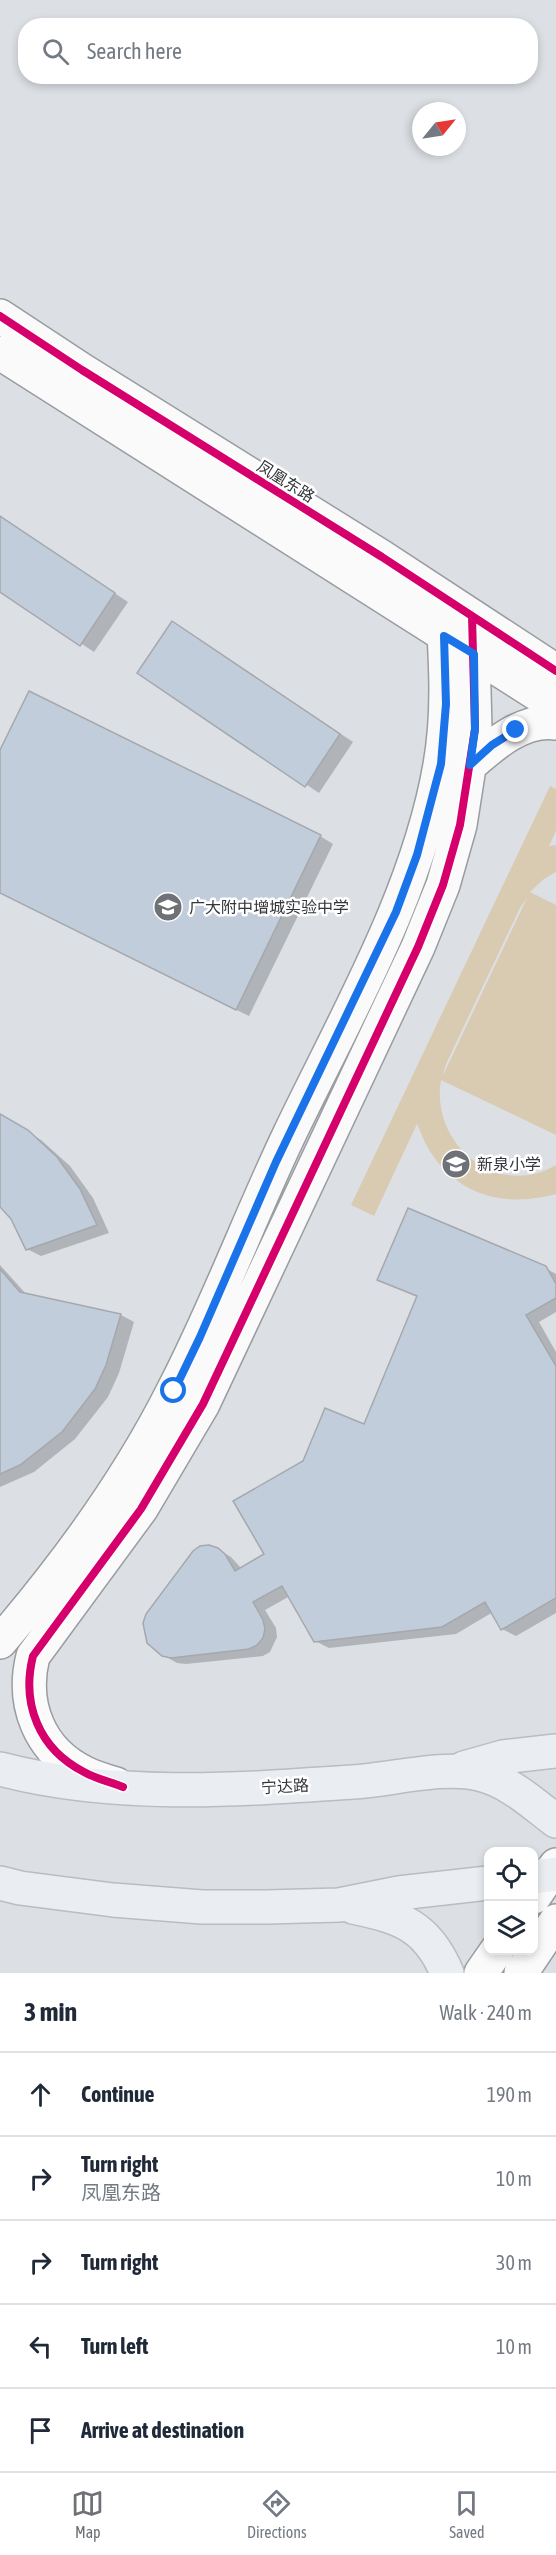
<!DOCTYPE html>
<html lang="en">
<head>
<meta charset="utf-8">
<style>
  :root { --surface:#fff; --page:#f2f2f3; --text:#1f2937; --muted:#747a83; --line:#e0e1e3; --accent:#6e7175 }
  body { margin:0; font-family:"Asap Condensed","Noto Sans SC",sans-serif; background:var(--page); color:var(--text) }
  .controls { position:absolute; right:18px; bottom:18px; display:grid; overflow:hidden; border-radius:12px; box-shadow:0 3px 9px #0003 }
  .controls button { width:54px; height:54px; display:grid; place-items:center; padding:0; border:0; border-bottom:2px solid var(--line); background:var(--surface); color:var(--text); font:30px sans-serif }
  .compass { position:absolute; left:412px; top:102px; width:54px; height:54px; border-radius:50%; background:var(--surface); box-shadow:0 3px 9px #0003; rotate:60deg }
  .stop { position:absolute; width:18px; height:18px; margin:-14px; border:4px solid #1a73e8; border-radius:50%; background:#fff }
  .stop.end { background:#1a73e8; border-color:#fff; box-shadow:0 2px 6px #0008 }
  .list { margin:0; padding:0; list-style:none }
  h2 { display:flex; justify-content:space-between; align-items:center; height:78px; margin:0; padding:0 24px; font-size:26px }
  h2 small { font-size:20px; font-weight:400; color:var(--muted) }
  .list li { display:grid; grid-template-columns:39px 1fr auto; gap:18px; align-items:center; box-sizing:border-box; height:84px; padding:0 24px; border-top:2px solid var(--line) }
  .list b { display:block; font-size:22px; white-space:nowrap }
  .list p { margin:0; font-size:20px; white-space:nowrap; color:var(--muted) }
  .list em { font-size:20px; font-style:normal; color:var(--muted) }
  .icon { flex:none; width:33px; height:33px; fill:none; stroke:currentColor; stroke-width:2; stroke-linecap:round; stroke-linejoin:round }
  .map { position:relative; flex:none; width:556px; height:1973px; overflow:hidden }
  .search { position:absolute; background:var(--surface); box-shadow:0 3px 9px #0003; left:18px; right:18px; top:18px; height:66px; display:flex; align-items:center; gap:15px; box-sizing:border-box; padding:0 21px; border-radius:24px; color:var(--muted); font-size:22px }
  .sheet { height:498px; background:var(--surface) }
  nav { display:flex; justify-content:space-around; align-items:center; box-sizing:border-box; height:84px; border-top:2px solid var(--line); background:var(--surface); font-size:16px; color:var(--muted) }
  nav a { display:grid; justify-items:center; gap:3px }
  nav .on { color:var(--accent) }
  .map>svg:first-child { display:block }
  .green { fill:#d9cbb2; fill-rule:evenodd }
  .shadow { fill:#0003 }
  .building { fill:#c2cddc; stroke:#a5a8ac; stroke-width:1.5 }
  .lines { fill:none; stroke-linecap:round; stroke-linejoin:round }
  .minor-casing { stroke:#999ca0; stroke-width:36 }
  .major-casing { stroke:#babcbf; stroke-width:36 }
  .minor { stroke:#fafafb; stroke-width:33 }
  .major { stroke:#eaeef3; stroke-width:33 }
  .cycleway-casing { stroke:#fff; stroke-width:11 }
  .cycleway { stroke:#d6006c; stroke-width:8 }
  .route { stroke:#1a73e8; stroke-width:8 }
  .labels { text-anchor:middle; stroke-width:5; stroke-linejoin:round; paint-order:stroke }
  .street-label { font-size:16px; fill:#323539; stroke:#fff }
  .poi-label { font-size:16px; fill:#323539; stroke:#fff; text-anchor:start }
</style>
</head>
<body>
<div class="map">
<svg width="556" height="1973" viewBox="0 0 556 1973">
  <rect width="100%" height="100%" fill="#dce0e5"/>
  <path class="green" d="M550 786 556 789V831L549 846 556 845V872L544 879 530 892 556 905V1135L441 1080C430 1144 497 1200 556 1165V1194C505 1208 458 1196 429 1150 424 1142 421 1132 417 1124L374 1216 351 1205ZM527 898 444 1073 443 1074 447 1062 520 908Z"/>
  <path class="shadow" d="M0 517 128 602 94 652 0 590Z
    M185 630 353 742 319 793 139 673Z
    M0 754 320 836 333 844 249 1016 0 893Z
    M0 1115 41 1140 70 1166 93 1198 109 1233 41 1256 27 1249 12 1218 0 1204Z
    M0 1265 27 1295 121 1315 134 1322 119 1373 108 1397 75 1439 34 1472 0 1487Z
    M545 1268 556 1274V1312L539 1322 556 1352V1613L516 1636 502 1629 493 1612 456 1634 329 1648 315 1641 290 1596 265 1610 276 1628 277 1637 270 1652 263 1656 186 1664 177 1663 163 1655 217 1549 231 1557 241 1568 266 1554 365 1426 419 1298 379 1279Z"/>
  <path class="building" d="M0 516 115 593 80 646 0 592Z
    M172 621 340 734 305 787 137 673Z
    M29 691 321 835 236 1010 0 893V750Z
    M0 1114 28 1130 57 1157 80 1189 97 1225 26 1250 11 1219 0 1207Z
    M408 1208 546 1266 556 1284V1298L526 1315 556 1366V1598L501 1630 485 1602 442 1627 314 1642 282 1586 253 1602 263 1620 265 1629 263 1638 257 1645 249 1649 171 1658 162 1656 147 1643 143 1623 146 1614 193 1551 200 1546 209 1545 218 1548 225 1554 235 1571 264 1554 233 1501 303 1461 325 1408 364 1424 417 1296 377 1280Z
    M0 1269 20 1292 121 1314 106 1365 95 1389 62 1432 20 1465 0 1474Z"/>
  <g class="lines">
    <g class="minor-casing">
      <path id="minor" d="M0 316 82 370 382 557 556 671
        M0 353 556 706
        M470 765C494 744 522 719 556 723
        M0 1642C67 1564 128 1481 174 1389 217 1306 249 1219 289 1135 345 1018 418 893 440 765 450 709 445 653 442 597
        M116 1784C106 1781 95 1778 85 1773 39 1751 21 1704 33 1656L141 1509 203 1404 418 947 443 885 460 825 475 729 472 616
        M534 1897 556 1865
        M481 1973 497 1950
        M521 1973 556 1921"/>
    </g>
    <g class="major-casing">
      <path id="major" d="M464 1768 503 1757 556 1751
        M0 1769C114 1799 237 1790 353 1782 390 1780 444 1765 479 1774 509 1781 532 1803 556 1821
        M534 1877 556 1874
        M0 1883 20 1888 113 1900 202 1907H267L339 1905 399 1893 488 1883
        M353 1907C400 1917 427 1925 447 1973"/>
    </g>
    <use href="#minor" class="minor"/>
    <use href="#major" class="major"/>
    <g class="cycleway-casing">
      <path id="cycleway" d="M0 316 82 370 382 557 556 671
        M123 1787C111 1782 96 1779 84 1772 39 1749 21 1704 33 1656L141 1509 203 1404 418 947 443 885 460 825 475 729 472 616"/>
    </g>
    <use href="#cycleway" class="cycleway"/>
  </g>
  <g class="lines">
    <path class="route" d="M174 1391 200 1337 276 1162 396 912 417 855 441 764 446 704 444 636 474 654 475 729 470 765 492 745 516 730"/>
  </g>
  <defs>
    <g id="school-disc" transform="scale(1.5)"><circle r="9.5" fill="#6e7175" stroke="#fff"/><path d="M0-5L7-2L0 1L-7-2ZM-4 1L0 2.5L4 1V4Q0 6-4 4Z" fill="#fff"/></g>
  </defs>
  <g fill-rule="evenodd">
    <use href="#school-disc" x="168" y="907"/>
    <use href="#school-disc" x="456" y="1164"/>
  </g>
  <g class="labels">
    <g class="street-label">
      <text transform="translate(286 481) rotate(32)" y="6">凤凰东路</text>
      <text transform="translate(285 1786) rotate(-3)" y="6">宁达路</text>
    </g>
    <g class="poi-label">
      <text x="189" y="913">广大附中增城实验中学</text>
      <text x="477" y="1170">新泉小学</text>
    </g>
  </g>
</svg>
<div class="controls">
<button><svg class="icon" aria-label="locate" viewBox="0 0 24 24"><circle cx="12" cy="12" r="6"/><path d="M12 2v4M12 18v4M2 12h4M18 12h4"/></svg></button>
<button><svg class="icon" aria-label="layers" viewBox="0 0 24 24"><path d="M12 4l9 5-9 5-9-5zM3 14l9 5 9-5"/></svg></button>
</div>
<svg class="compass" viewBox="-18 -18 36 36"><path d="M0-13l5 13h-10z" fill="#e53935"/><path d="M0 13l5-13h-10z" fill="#747a83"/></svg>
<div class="stop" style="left:174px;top:1391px"></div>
<div class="stop end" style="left:516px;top:730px"></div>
<div class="search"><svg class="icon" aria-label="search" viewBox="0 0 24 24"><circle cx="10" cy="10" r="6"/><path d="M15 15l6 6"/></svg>Search here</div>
</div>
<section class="sheet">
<h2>3 min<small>Walk · 240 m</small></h2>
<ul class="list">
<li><svg class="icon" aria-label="ahead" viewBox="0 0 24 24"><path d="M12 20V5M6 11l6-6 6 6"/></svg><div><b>Continue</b></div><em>190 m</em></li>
<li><svg class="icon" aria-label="right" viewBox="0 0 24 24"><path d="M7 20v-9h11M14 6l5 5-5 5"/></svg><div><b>Turn right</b><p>凤凰东路</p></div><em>10 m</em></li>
<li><svg class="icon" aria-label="right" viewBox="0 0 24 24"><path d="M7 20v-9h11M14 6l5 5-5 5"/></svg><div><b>Turn right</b></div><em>30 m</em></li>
<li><svg class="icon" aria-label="left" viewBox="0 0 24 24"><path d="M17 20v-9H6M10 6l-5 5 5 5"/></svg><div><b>Turn left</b></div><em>10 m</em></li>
<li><svg class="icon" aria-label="arrive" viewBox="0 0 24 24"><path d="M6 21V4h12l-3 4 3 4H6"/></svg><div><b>Arrive at destination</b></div></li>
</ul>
</section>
<nav>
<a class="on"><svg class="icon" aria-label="map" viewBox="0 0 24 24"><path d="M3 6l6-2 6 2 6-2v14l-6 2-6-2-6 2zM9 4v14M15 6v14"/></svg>Map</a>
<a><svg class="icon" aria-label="directions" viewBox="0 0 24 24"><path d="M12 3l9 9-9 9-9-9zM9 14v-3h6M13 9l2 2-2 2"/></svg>Directions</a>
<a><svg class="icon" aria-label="saved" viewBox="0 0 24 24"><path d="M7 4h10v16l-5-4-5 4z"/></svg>Saved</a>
</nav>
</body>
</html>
